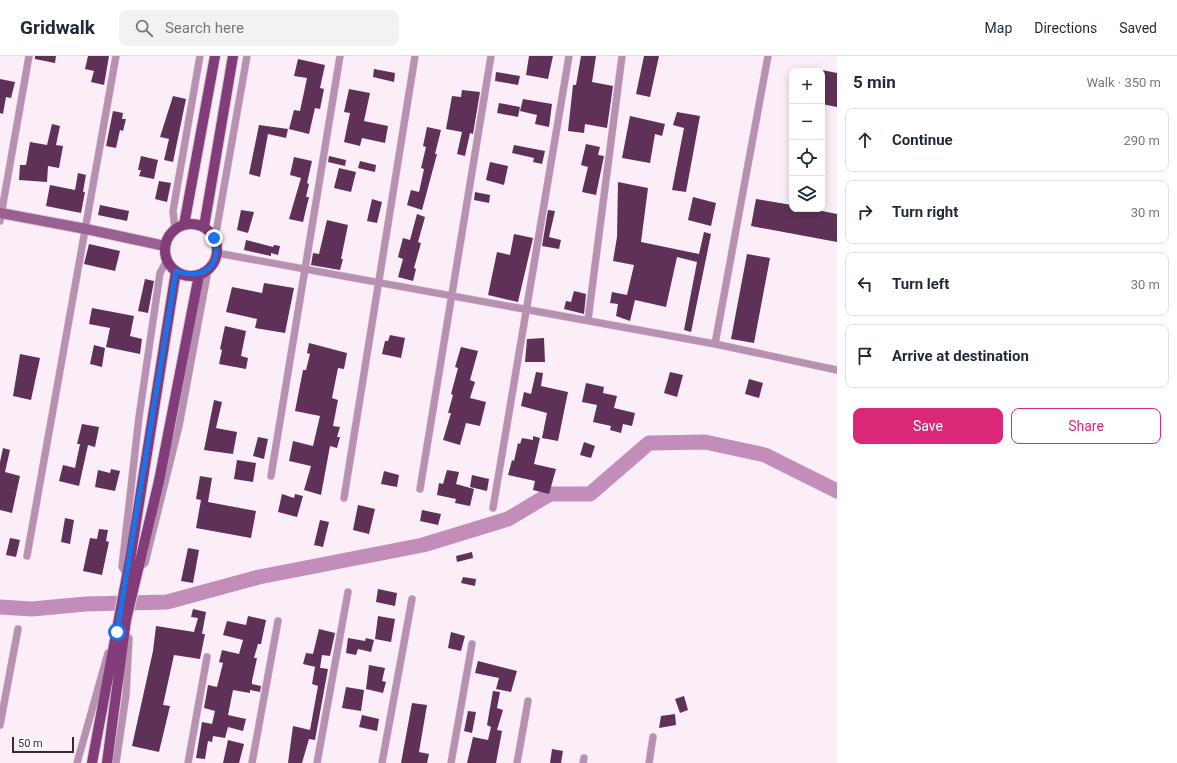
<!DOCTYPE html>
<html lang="en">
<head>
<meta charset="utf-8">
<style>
  :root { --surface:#fff; --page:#f2f2f3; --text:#1f2937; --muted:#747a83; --line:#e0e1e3; --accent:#db2777 }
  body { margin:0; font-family:Roboto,sans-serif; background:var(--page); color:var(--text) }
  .controls { position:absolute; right:12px; top:12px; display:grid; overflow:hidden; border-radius:8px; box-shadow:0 2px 10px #0003 }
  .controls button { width:36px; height:36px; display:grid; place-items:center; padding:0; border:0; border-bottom:1px solid var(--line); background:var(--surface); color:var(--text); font:20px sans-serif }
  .scale { position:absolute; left:12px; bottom:10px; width:62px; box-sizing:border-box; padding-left:4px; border:2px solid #362a34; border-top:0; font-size:11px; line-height:14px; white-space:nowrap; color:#362a34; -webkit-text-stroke:3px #fff; paint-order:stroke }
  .stop { position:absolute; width:12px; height:12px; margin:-9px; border:3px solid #1a73e8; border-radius:50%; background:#fff }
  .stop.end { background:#1a73e8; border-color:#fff; box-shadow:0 1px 4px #0008 }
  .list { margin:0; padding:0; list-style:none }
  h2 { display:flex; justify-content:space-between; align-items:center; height:52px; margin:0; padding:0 16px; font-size:17px }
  h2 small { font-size:13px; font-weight:400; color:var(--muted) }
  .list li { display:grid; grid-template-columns:26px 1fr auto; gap:12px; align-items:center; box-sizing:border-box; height:64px; margin:0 8px 8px; padding:0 8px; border:1px solid var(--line); border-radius:8px }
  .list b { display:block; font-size:15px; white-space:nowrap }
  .list em { font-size:13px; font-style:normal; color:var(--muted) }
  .actions { display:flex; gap:8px; padding:12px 16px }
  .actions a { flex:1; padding:9px 0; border:1px solid var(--accent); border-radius:8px; text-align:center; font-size:14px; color:var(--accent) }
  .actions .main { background:var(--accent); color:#fff }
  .icon { flex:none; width:22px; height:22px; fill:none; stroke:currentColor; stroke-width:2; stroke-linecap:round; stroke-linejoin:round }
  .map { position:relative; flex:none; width:837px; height:707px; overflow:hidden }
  header { display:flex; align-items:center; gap:24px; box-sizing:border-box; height:56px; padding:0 20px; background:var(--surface); border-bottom:1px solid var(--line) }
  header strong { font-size:19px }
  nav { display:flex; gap:22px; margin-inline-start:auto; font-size:14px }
  .search { width:280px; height:36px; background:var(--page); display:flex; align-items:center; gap:10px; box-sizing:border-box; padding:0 14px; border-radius:8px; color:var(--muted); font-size:15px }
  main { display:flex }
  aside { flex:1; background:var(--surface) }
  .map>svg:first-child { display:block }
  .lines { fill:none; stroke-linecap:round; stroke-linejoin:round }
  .river { stroke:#c28eb9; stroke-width:15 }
  .building { fill:#5f3158 }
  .street-casing { stroke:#d8cbd6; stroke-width:8 }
  .secondary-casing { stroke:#d8cbd6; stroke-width:12 }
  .primary-casing { stroke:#d8cbd6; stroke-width:12 }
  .street { stroke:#b890b1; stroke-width:7 }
  .secondary { stroke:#9a6091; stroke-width:10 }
  .primary { stroke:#823c79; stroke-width:10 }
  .route { stroke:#1a73e8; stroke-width:5 }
</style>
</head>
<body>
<header>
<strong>Gridwalk</strong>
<div class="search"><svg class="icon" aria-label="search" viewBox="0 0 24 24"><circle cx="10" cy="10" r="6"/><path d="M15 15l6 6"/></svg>Search here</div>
<nav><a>Map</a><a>Directions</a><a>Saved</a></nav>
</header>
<main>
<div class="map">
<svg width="837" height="707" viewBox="0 0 837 707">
  <rect width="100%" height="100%" fill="#fbeef9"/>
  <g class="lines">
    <path class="river" d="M0 551 32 553 86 548 167 546 259 521 423 489 508 463 550 438H590L649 387 705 386 765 399 837 435"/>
  </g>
  <path class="building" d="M35 0H56L55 7 35 3Z
    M88 0H109L104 29 91 26 94 15 85 13Z
    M529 0H553L548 23 526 19Z
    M581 0H596L592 26 613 30 607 72 585 68 584 77 568 75 573 29H576Z
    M644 0H659L650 41 636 38Z
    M298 3 325 9 320 32 324 33 320 53 315 52 309 78 289 73 294 54 300 55 307 22 294 20Z
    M374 13 395 17 394 26 373 21Z
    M822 14 837 17V51L822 48Z
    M496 16 520 20 518 29 495 25Z
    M0 23 15 26 11 42 6 41 3 58 0 57Z
    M349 33 370 37 364 65 388 70 385 87 362 82 360 90 344 86 350 57 344 56Z
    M462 34 480 36 473 78 470 77 465 100 457 98 462 76 446 73 452 40 461 41Z
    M173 40 186 43 173 106 164 104 169 83 160 81Z
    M523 43 552 48 549 71 535 68 537 59 520 55Z
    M499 47 520 51 518 61 497 57Z
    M113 55 123 57 122 63H126L123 75 120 74 116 92 106 90Z
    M677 56 700 60 686 136 672 134 684 72 673 69Z
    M630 60 665 68 662 80 655 78 650 107 622 102Z
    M52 68 60 70 56 89 63 90 59 112 48 110 47 126 19 124 20 109H26L30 86 47 89Z
    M259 69 288 73 286 82 268 78 260 121 249 118Z
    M427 71 441 74 435 98H437L422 154 407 149 411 134 419 136 424 113 421 112 426 91 423 90Z
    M586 88 600 91 598 99 604 100 596 139 582 136 588 111 581 109Z
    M514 89 545 95 542 108 533 106 534 102 512 97Z
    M141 100 158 104 154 123 139 120 141 114H138Z
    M329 100 346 104 345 110 328 106Z
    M294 101 312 105 307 127 309 128 306 141H309L303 166 289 163 301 122 290 119Z
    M360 105 376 109 375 116 358 112Z
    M490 106 508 110 504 129 486 124Z
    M339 112 356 116 351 136 334 132Z
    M78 117 86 119 83 136H85L81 157 46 150 50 129 75 134Z
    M159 125 171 127 167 146 155 143Z
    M618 126 648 132 641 186 699 198 704 176 711 178 691 276 684 274 697 206 677 201 666 251 635 244 630 265 616 260 618 248 610 247 612 236 627 239 634 209 613 205 617 181Z
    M475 136 490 139 489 147 474 144Z
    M693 141 716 147 711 170 688 164Z
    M372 143 382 146 377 167 367 165Z
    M756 143 792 149V153H812L837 158V186L751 170Z
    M100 149 129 155 127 165 98 159Z
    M241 154 254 156 248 177 237 174Z
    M548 154 555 155 549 181 561 184 559 193 542 190Z
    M417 158 425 161 418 186 421 187 414 212 416 213 413 225 398 221 403 203 398 201 403 182 410 184Z
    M327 164 348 169 341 203H343L340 214 311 209 313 197 319 198Z
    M514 178 533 182 518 246 488 239 497 196 510 199Z
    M246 184 273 191 274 189 280 190 278 199 271 197V200L244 194Z
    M89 188 120 195 115 215 84 208Z
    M747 198 770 202 754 287 731 283Z
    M145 223 154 225 148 257 138 255Z
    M264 227 294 232 285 277 255 272 257 263 226 256 232 231 262 237Z
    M574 235 586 238 584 258 564 253 566 245 571 246Z
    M92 252 134 260 130 280 142 283 140 298 106 291 110 272 89 268Z
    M225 270 246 275 241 300 248 302 246 313 219 308 222 294 220 293Z
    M390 279 405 282 401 302 382 298 385 285H388Z
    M544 282 545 306H525L527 283Z
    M309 287 347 297 344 313 338 312 332 342 338 344 333 370 340 371 337 381H340L337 392 330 390 321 439 304 434 311 410 289 405 293 385 313 390 320 360 295 355 303 314H306L310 298 307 297Z
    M94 289 105 292 102 311 90 308Z
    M461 291 478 295 470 324 475 326 470 342 486 346 480 370 466 367 460 389 443 384 451 357H448L453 339 451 338 458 312 455 311Z
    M20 298 40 302 31 344 13 340Z
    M536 316 543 317 541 330 568 336 558 385 542 382 547 357 521 350 524 336 531 338Z
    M670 316 683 319 677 341 664 337Z
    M749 323 763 327 759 342 745 338Z
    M586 327 604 331 603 337 617 340 614 352 635 357 632 370 623 368 621 377 610 374 611 370 593 366 597 349 582 346Z
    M214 344 222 346 216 372 237 376 233 398 204 394Z
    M82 368 99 371 95 391 88 389 79 430 59 425 63 409 75 412 80 388H77Z
    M533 380 540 382 534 408 556 413 549 438 533 434 535 425 508 419 512 404 514 405 518 387 520 388 522 382 533 384Z
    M258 381 268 383 264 403 253 400Z
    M584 386 595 390 591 402 580 399Z
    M3 392 10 394 5 416 20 420 12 457 0 454V406Z
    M237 404 256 407 253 426 234 423Z
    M111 413 120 415 115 435 95 431 98 414 110 417Z
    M447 414 459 416 456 428 474 433 470 450 455 447 456 443 437 439 439 427 443 428Z
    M384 415 399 419 397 431 381 428Z
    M472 419 489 423 487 435 470 431Z
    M200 420 212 422 208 446 256 455 251 482 196 472 201 444 196 443Z
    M282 438 294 442 295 438 303 440 297 461 278 456Z
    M358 449 375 453 369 478 353 474Z
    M422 454 441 458 438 469 420 465Z
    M65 462 74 464 70 488 61 486Z
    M320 464 329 466 323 491 314 489Z
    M99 473 108 474 106 485 109 486 102 519 83 515 90 482 97 483Z
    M10 482 20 484 16 501 6 499Z
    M188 492 199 494 193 527 181 525Z
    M472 496 473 502 457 506 456 500Z
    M463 521 476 523 475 530 461 527Z
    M378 533 397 537 395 550 376 546Z
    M193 553 206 556 202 578H205L200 603 174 599 163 649 170 650 159 696 132 690 153 595 156 570 194 576 198 562 191 561Z
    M248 560 266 564 261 588H258L254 602H257L252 625V628L261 630 260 636 250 634V637L233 634 228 659 246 663 243 675 228 671 225 682 213 680 212 686 208 685 205 703 196 702 202 666 212 668 215 655 204 652 208 629 217 631 223 607 219 606 222 594 239 598 243 584 223 579 227 565 246 569Z
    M378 560 395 563 391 586 375 583Z
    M319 573 335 577 330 600 322 599 320 612 303 608 306 597 313 598Z
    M451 576 465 580 461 595 448 592Z
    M348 582 365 585 366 582 374 584 371 596 358 593 356 599 346 597Z
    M478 605 517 615 511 636 496 633 499 622 475 617Z
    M369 609 385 612 382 625 386 626 383 637 366 633Z
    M315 611 328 613 315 684 309 683 302 707H288L293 670 310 674 318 630 312 628Z
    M346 631 364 634 361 655 342 652Z
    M493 635 500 636 497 652 503 654 497 674 502 675 496 707H467L473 681 488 684 491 671 487 669Z
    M684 640 688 654 680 657 675 643Z
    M412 647 427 649 419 696 429 698 427 707H401Z
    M468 655 476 656 472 677 464 675Z
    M675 658 676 669 659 672 661 660Z
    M362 659 379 663 377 675 359 671Z
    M228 684 244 688 239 707H223Z
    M552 693 563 695 561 707H550Z"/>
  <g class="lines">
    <g class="street-casing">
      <path id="street" d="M0 165 29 0
        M175 173 173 155 200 0
        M214 182 217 171 247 0
        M217 197 715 288 837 314
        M588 264 622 0
        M715 288 768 0
        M271 420 340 0
        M420 433 491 0
        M344 442 415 0
        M493 452 569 0
        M27 500 116 0
        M137 513 145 507 179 370 208 214
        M127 518 122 511 139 361 160 217 167 204
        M0 669 18 573
        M77 707 108 597
        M116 707 126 639 129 582 124 579
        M188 707 207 601
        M252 707 278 565
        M317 707 348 536
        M382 707 412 543
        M451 707 472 588
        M517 707 528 645
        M583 707 584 702
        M649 707 653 681"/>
    </g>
    <g class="secondary-casing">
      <path id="secondary" d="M0 157 86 173 165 190"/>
    </g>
    <g class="primary-casing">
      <path id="primary" d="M165 194a26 26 0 1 1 52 0a26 26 0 1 1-52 0Z
        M184 169 215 0
        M204 171 233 0
        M92 707 131 498 176 215
        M107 707 126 564 159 425 199 219"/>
    </g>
    <use href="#street" class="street"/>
    <use href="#secondary" class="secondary"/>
    <use href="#primary" class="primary"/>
  </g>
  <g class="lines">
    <path class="route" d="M117 576 176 215C202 225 223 210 214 182"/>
  </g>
</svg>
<div class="controls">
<button>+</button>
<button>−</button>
<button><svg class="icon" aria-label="locate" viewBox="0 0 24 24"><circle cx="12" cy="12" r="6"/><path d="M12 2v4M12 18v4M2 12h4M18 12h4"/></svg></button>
<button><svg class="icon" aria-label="layers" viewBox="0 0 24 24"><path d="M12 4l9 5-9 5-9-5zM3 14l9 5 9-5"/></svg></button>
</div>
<div class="scale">50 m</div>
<div class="stop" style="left:117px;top:576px"></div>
<div class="stop end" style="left:214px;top:182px"></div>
</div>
<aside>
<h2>5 min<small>Walk · 350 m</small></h2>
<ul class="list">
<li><svg class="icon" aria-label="ahead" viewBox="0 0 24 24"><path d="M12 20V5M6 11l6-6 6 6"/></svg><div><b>Continue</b></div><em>290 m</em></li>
<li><svg class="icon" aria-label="right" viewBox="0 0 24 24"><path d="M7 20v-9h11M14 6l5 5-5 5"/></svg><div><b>Turn right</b></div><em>30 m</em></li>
<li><svg class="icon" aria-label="left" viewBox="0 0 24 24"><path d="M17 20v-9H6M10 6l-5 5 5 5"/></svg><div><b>Turn left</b></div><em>30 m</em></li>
<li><svg class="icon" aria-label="arrive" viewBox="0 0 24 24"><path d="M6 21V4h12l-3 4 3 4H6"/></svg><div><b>Arrive at destination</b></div></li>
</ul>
<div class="actions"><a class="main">Save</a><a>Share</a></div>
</aside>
</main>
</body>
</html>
